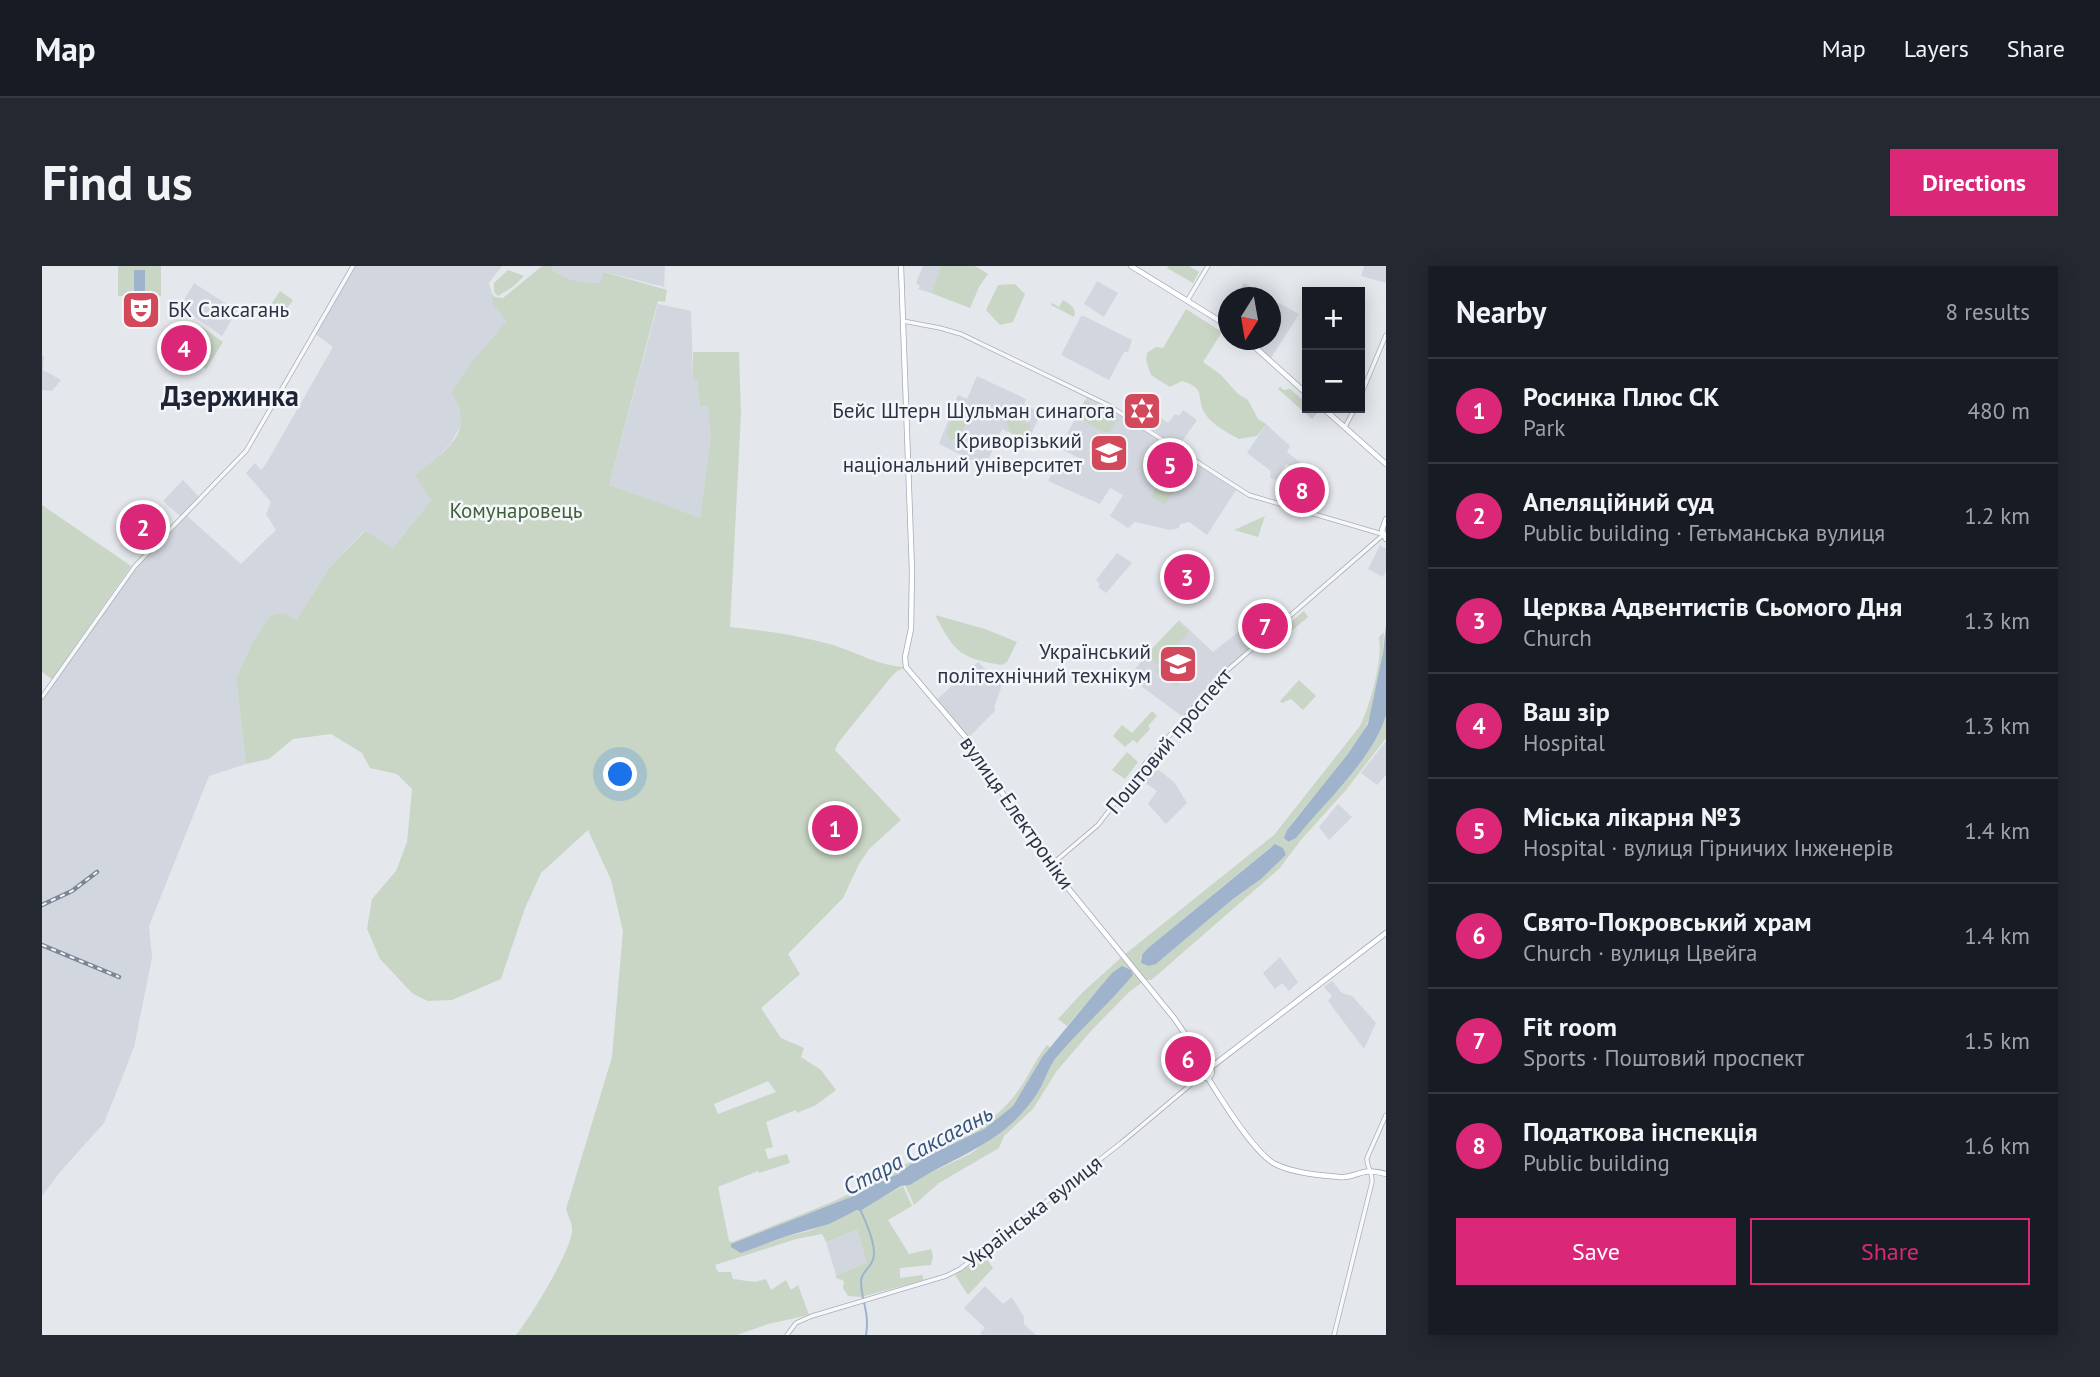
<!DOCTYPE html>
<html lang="en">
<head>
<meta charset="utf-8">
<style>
  :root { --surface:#171b24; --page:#242831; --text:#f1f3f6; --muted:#9ea1a6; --line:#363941; --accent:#db2777 }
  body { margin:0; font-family:"PT Sans",sans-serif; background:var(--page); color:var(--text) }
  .controls { position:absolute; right:21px; top:21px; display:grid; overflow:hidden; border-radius:0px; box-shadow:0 4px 18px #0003 }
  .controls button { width:63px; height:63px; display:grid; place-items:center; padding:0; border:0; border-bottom:2px solid var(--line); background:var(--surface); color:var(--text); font:35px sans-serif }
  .compass { position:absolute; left:1176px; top:21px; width:63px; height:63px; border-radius:50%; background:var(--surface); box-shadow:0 4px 18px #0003; rotate:191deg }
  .you { position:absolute; left:579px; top:509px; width:24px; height:24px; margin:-18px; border:5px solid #fff; border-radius:50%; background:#1a73e8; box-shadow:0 0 0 10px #1a73e833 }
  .badge { display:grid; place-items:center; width:46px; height:46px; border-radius:50%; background:var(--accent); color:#fff; font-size:23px; font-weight:700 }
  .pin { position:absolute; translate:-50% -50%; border:4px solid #fff; box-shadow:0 2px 7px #0006 }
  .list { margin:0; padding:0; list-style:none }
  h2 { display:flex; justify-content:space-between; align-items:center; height:91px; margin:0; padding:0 28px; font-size:30px }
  h2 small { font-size:23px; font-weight:400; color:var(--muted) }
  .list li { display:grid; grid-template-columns:46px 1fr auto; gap:21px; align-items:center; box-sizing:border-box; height:105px; padding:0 28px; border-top:2px solid var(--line) }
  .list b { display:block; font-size:26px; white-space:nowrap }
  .list p { margin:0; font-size:23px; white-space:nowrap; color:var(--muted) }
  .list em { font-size:23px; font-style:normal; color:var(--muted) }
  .actions { display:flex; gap:14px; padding:21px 28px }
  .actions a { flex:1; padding:16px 0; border:2px solid var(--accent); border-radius:0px; text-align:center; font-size:24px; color:var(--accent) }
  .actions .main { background:var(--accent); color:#fff }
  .map { position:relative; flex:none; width:1344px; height:1069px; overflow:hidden; border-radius:0px }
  header { display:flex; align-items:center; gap:42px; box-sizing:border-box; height:98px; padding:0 35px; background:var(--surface); border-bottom:2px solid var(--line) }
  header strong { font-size:33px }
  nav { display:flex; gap:38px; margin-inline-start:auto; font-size:24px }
  .intro { display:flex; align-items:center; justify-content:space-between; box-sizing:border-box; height:168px; padding:0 42px }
  h1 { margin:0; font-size:49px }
  .button { padding:18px 32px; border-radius:0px; background:var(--accent); color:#fff; font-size:24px; font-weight:700 }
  main { display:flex; gap:42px; padding:0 42px }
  aside { flex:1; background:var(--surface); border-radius:0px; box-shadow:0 4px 18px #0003 }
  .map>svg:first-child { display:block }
  .built { fill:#d2d6de }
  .green { fill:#c9d6c5; fill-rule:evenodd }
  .water { fill:#9fb4cc }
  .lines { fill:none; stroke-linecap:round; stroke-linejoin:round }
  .stream { stroke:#9fb4cc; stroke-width:2 }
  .minor-casing { stroke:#a9aeb7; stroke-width:5 }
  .major-casing { stroke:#a3abb8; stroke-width:6 }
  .minor { stroke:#f7f8fa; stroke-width:3.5 }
  .major { stroke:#fff; stroke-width:4.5 }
  .rail-casing { stroke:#7d8696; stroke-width:4.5 }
  .rail { stroke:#f4f6f9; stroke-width:2; stroke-dasharray:5; stroke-linecap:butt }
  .labels { text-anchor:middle; stroke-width:5; stroke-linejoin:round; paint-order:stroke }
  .poi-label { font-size:21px; fill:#2b3445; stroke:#f4f6f9; text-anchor:end }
  .park-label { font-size:21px; fill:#3f6138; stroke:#f4f6f9 }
  .street-label { font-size:21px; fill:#2b3445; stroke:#f4f6f9 }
  .water-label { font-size:23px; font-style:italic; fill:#34527a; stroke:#f4f6f9 }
  .district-label { font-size:28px; font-weight:bold; fill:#1d2536; stroke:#f4f6f9 }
</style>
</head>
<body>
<header>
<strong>Map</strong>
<nav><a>Map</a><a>Layers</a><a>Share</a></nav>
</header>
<div class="intro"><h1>Find us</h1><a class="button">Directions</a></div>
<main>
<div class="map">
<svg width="1344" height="1069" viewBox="0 0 1344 1069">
  <rect width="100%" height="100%" fill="#e4e7ec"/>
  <path class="built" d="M311 0H460L447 17 452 35 451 39 466 55 417 138 421 148 419 159 409 177 397 190 389 234 351 282 322 265 288 301 254 354 209 379 194 412 204 498 167 510 107 660 110 692 92 781 80 812 62 857 18 906 0 930V431L93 300 139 251 121 235 141 214 158 232 143 248 199 298 234 264 224 248 229 236 204 207 213 197 219 204 224 198 291 81 272 67Z
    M511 0H623L622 21 563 6 558 17 548 19 525 14 510 4Z
    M881 0H899L889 27 876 23 878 20 874 17Z
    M1322 0H1344V17L1319 10Z
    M1055 15 1076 27 1062 51 1042 38Z
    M152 17 195 45 180 70 138 41Z
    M1202 17 1225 31H1193Z
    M1229 33 1257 48 1229 92 1208 74H1228Z
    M616 38 649 45 651 112 655 113 658 140 666 141 669 155V170L658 253 567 219Z
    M1039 50H1042L1090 74 1086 86H1082L1067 114 1019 89Z
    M0 90H2L1 104 19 114 10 125 0 124Z
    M935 110 984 133 982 138 999 147 986 175 960 163 943 201 897 178 916 129 925 133Z
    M1045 131 1098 161 1194 224 1165 269 1147 256 1138 258 1137 262 1128 264 1093 256 1086 262 1068 250 1081 229 1068 222 1058 238 1006 215 1013 201 1029 206 1037 192 1017 182Z
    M1141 144 1155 154 1136 181 1105 160 1113 148 1126 157 1133 148 1137 150Z
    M1224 158 1248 180 1245 186 1259 197 1255 203 1244 198 1234 214 1228 212 1229 205 1205 187Z
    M1338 279 1344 283V305L1341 311 1326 303Z
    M1075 287 1090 297 1064 327 1056 321 1058 318 1054 314Z
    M1137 354 1171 386 1195 367 1207 382 1162 425 1141 451 1087 411 1105 388Z
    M936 396 960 419 952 442 954 444 925 473 892 436Z
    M1344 475V509L1335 519 1319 507Z
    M1108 497 1133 517 1145 537 1124 558 1106 538 1115 525 1096 512Z
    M1296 538 1310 551 1287 574 1277 561Z
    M1238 691 1256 716 1247 725 1240 717 1233 723 1221 707Z
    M1290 715 1300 727 1310 730 1334 757 1322 783 1286 735 1290 730 1282 721Z
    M815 964 825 997 794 1009 784 976Z
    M943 1020 961 1038 970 1031 982 1051V1058L994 1069H940L938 1067 943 1062 922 1042Z"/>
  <path class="green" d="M76 0H119V30H76Z
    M500 0H511L510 4C528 16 537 17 558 17L562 6 625 24 623 36 616 35 567 219 658 252 669 170 666 141 658 140 655 114 651 112V86H697L699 148 688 361C726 365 754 369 791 379 814 386 839 401 864 401L855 405 849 411 796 477 793 484 859 554 827 583 817 598 801 632 746 688 758 708 719 742 739 772 762 782 759 791 779 804 794 824 774 839 755 847 754 844 724 856 731 881 723 883 726 893 745 888 748 897 717 907 716 905 676 921 687 975 690 976 790 936 846 910 848 907 846 902 852 901 856 908 834 917 814 929 690 978 728 977 745 970 767 965 821 942 861 920 870 940 846 954 867 988 889 983 891 990 889 999 858 1002V1012L880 1009 882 1014 819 1031 806 1030 801 1022 802 1015 794 1012V1009L825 997 815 964 784 976 780 968 754 973 673 999 676 1006H689L691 1013 713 1016 724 1013 729 1024 744 1014 749 1024 756 1019 767 1049 726 1058 695 1069H474C487 1054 530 983 530 965 531 959 526 950 524 943L570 791 581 665 569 614 546 564 499 607 483 642 459 713 410 734 386 735 371 728 338 693 325 663 330 633 354 605 365 576 370 523 355 508 328 502 320 487 289 468 251 473 227 493 204 498 194 412 209 379 228 350 242 347 254 354 288 301 323 265 351 282 389 234 373 209C401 187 437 165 409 127L430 96 465 55 451 39 450 28 453 31 461 32ZM726 815 734 826 676 848 672 838Z
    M899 0H933L946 8 937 21 928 42 889 27Z
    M1126 0H1147L1157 6 1151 17 1125 2Z
    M466 4 482 10 472 20 456 30 452 26V17Z
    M973 18 983 28 971 56 958 59 944 44 956 19Z
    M238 25 251 34 243 45 238 42 232 51 224 46Z
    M1021 34C1028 38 1035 42 1032 51L1009 39 1010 37 1017 41Z
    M1144 43 1180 66 1161 96 1178 108 1196 128 1206 134 1216 153 1224 158 1215 170 1197 173C1186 167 1171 159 1164 149 1152 132 1167 123 1140 115L1128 121 1109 109 1104 94 1105 87 1114 81 1121 82Z
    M160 61 181 76 164 103 142 89Z
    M1238 121 1242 124 1248 123 1265 138V142H1269L1275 147 1270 153 1236 123Z
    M1043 134 1075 152 1068 166H1061L1034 150Z
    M918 148 923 151 924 157 917 172 910 174 906 171 905 166 911 151Z
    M967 149 989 159 983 173 968 166 964 154Z
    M1126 204 1138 212 1141 209 1148 214 1145 219 1138 215 1123 239 1109 230Z
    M0 239 89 300 10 413 0 406Z
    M1223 250 1216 271 1192 264Z
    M1262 345 1266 351 1247 367 1243 361Z
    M893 349 943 363 975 376 965 396 960 399C918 392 913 387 893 349Z
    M1209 355 1218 366 1204 378 1195 367Z
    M1136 356 1147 366 1116 399 1105 388Z
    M1342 366C1341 395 1337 429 1326 456 1312 490 1268 532 1245 564L1244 575 1246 576 1254 572C1282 537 1332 492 1344 449V472L1304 524 1258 575 1238 602 1114 710 1109 714H1103L1086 727 1049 765 1014 806 991 843 962 870 957 882 897 917 872 939 863 919 928 888 968 859 997 825 1008 801 1015 791 1045 756 1088 712 1065 714 1025 760 1016 753 1041 726 1082 689 1232 569 1318 460C1328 440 1341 394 1337 371ZM1230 580 1244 589 1219 613 1191 633 1114 698 1107 700 1098 692 1106 682Z
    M1126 393 1143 410 1134 421 1113 405Z
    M1257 414 1274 430 1261 444 1249 433 1240 437 1238 435Z
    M1110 445 1115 450 1106 460 1108 463 1095 477 1091 474 1083 481 1071 470 1080 459 1090 467Z
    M1085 486 1096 496 1083 513 1070 504Z
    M1005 779 1008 781 971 840 942 863 857 907 851 895 856 887 862 898H864C904 880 946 864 973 829 986 813 992 795 1005 779Z
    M942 989 951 1002 926 1029 913 1009Z"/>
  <path class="water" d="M92 4H103V27H92Z
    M1344 359V449C1332 492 1282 537 1254 572L1246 576 1242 572 1245 564 1306 488 1326 458 1341 387Z
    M1233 578 1241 582 1244 589 1219 613 1191 633 1114 698 1107 700 1099 697 1100 689 1106 682Z
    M1080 700 1089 704 1091 709C1067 738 1038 763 1014 792 1007 801 1004 811 999 821 992 834 980 848 969 858 939 885 901 897 868 919L859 920 818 945 815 944 787 958 745 970 699 987 689 981V978L814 929 834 917 856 908 869 898 942 863 971 840 1001 790 1054 726 1070 707Z"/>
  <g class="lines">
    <path class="stream" d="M819 945C824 957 837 984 830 996 826 1004 820 1006 819 1015 819 1035 828 1046 824 1069"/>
    <g class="minor-casing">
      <path id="minor" d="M1145 35 1166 0
        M861 55 898 62 919 68 1066 139 1207 229 1340 268
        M1318 131 1344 69
        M1303 161 1313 142
        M0 431 93 300 204 185 311 0
        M1009 599 1056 559 1102 499 1181 408 1341 269
        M745 1069 754 1057 770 1050 904 1010 918 1003 1079 877 1159 810
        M1292 1069 1330 916C1331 906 1324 901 1325 892L1344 849"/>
    </g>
    <g class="major-casing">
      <path id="major" d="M859 0 870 305 869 363 863 391 864 401 925 473 1008 600 1132 752 1154 784 1161 800
        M1089 0 1186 60
        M1205 74 1265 128
        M1281 142 1344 198
        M1344 253 1340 264 1344 273
        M1158 806a6 6 0 1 1 12 0a6 6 0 1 1-12 0Z
        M1168 802 1344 667
        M1166 812C1179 833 1212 887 1233 898 1251 907 1277 909 1297 911 1314 913 1319 900 1344 908"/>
    </g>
    <use href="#minor" class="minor"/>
    <use href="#major" class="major"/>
    <g class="rail-casing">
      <path id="rail" d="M0 639 30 625 55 606
        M0 679 77 711"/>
    </g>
    <use href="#rail" class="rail"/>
  </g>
  <defs>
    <g id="theatre-square" transform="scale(2.0125)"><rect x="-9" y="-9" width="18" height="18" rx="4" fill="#d1495b" stroke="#f4f6f9"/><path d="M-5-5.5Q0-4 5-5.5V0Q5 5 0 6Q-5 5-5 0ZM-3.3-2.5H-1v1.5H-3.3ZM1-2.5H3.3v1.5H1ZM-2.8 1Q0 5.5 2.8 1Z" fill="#fff"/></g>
    <g id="synagogue-square" transform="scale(2.0125)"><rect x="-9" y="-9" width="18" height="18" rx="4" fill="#d1495b" stroke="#f4f6f9"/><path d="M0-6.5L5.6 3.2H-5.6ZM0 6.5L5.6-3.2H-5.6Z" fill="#fff"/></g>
    <g id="university-square" transform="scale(2.0125)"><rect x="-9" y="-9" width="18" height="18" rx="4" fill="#d1495b" stroke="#f4f6f9"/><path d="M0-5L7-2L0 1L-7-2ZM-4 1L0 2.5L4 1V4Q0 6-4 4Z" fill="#fff"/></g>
  </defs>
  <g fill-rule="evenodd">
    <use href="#theatre-square" x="99" y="44"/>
    <use href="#synagogue-square" x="1100" y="145"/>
    <use href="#university-square" x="1067" y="187"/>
    <use href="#university-square" x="1136" y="398"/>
  </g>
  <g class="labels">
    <g class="poi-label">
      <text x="126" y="51" text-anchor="start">БК Саксагань</text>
      <text x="1073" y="152">Бейс Штерн Шульман синагога</text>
      <text x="1040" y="182">Криворізький<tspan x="1040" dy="24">національний університет</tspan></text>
      <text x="1109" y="393">Український<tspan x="1109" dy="24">політехнічний технікум</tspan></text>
    </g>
    <g class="park-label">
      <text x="474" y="252">Комунаровець</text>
    </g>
    <g class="street-label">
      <text transform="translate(1127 475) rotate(-50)" y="7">Поштовий проспект</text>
      <text transform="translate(975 547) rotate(55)" y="7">вулиця Електроніки</text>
      <text transform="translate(991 946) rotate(-38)" y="7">Українська вулиця</text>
    </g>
    <g class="water-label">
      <text transform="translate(876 884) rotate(-28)" y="8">Стара Саксагань</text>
    </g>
    <g class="district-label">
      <text x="188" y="140">Дзержинка</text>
    </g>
  </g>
</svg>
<div class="controls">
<button>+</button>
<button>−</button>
</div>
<svg class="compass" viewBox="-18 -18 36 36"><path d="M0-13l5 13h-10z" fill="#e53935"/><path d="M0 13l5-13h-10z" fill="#9ea1a6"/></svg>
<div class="you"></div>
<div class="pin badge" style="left:793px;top:562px">1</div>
<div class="pin badge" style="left:101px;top:261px">2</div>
<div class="pin badge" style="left:1145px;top:311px">3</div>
<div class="pin badge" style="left:142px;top:82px">4</div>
<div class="pin badge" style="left:1128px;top:199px">5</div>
<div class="pin badge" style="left:1146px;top:793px">6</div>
<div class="pin badge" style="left:1223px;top:360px">7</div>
<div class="pin badge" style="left:1260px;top:224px">8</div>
</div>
<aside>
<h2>Nearby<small>8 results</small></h2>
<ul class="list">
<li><span class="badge">1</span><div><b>Росинка Плюс СК</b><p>Park</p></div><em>480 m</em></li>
<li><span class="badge">2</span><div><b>Апеляційний суд</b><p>Public building · Гетьманська вулиця</p></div><em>1.2 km</em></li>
<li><span class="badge">3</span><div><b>Церква Адвентистів Сьомого Дня</b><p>Church</p></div><em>1.3 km</em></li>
<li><span class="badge">4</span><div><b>Ваш зір</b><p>Hospital</p></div><em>1.3 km</em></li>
<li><span class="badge">5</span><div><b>Міська лікарня №3</b><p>Hospital · вулиця Гірничих Інженерів</p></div><em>1.4 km</em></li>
<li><span class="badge">6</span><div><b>Свято-Покровський храм</b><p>Church · вулиця Цвейга</p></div><em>1.4 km</em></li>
<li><span class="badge">7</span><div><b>Fit room</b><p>Sports · Поштовий проспект</p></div><em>1.5 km</em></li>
<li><span class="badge">8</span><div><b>Податкова інспекція</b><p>Public building</p></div><em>1.6 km</em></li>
</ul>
<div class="actions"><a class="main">Save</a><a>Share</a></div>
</aside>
</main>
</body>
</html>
